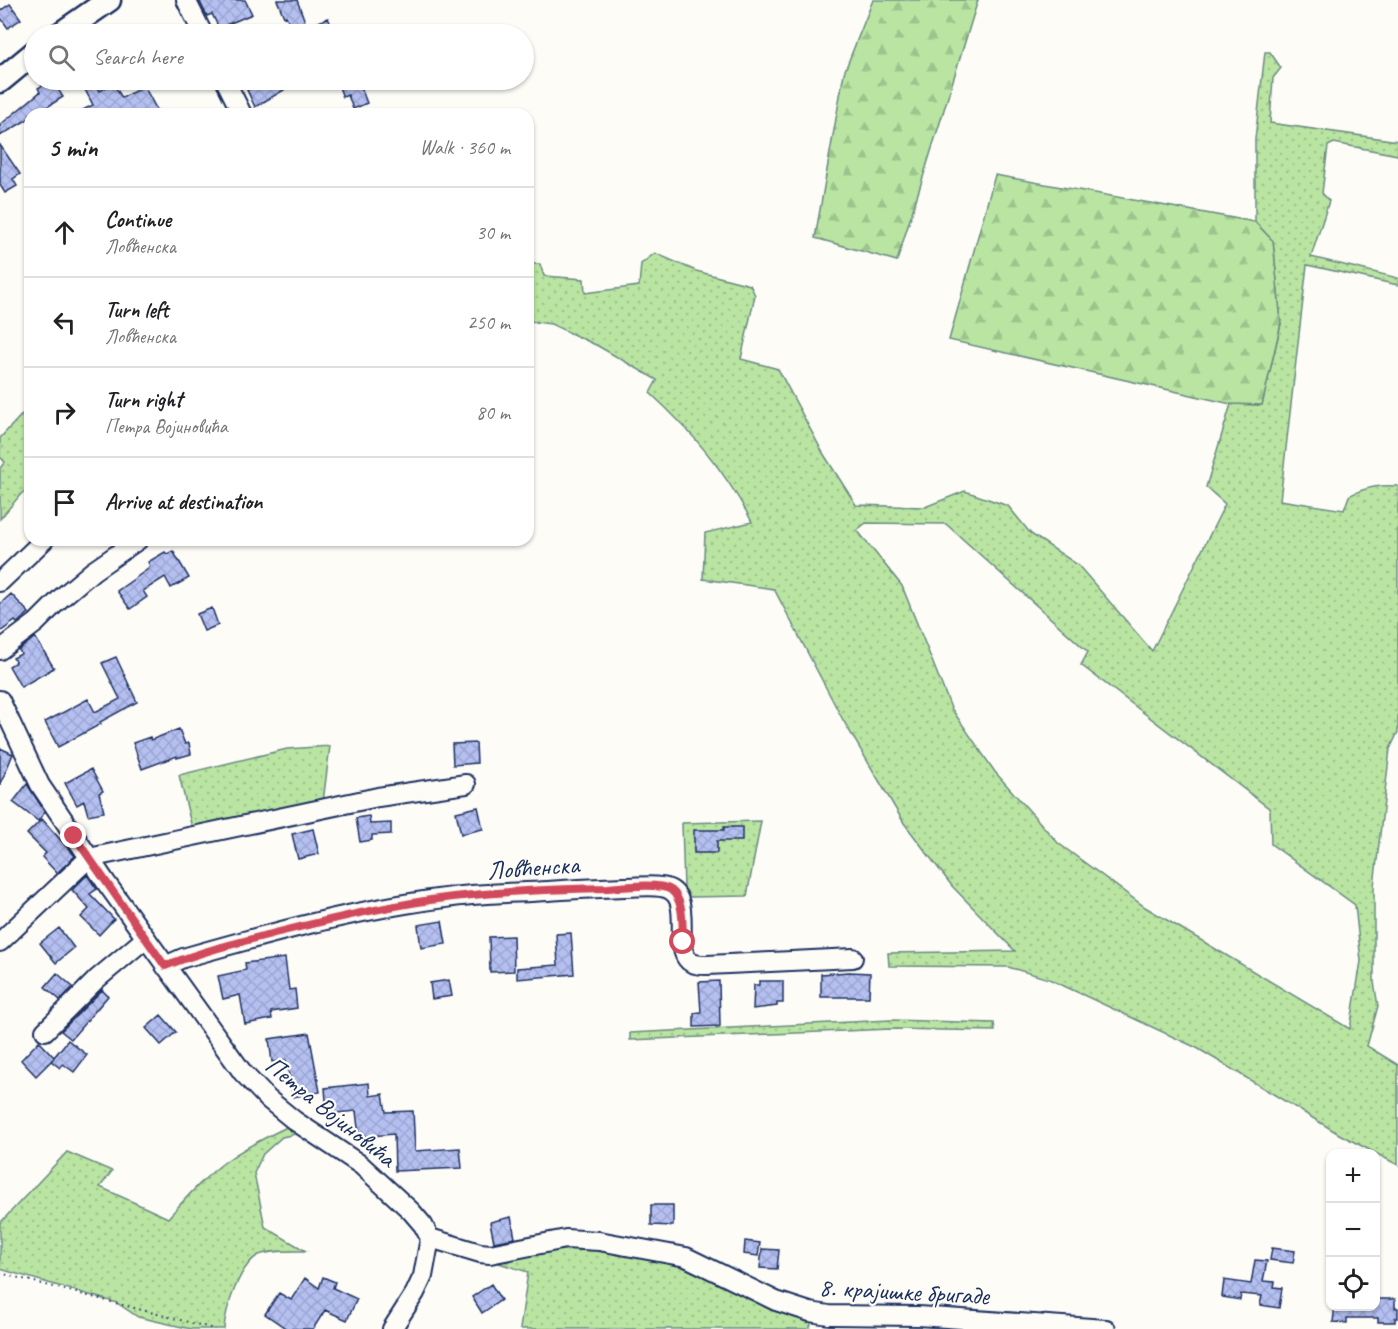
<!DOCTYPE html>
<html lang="en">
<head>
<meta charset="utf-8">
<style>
  :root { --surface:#fff; --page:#f6f6f6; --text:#202124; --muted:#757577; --line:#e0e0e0 }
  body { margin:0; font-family:Caveat,sans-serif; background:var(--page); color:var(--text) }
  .controls { position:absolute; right:18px; bottom:18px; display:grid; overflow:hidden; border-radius:12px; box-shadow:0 2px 4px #0004 }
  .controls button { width:54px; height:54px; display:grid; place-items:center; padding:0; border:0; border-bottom:2px solid var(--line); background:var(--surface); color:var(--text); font:30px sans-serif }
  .stop { position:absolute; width:18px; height:18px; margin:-14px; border:4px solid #d1495b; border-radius:50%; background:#fff }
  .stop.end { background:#d1495b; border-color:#fff; box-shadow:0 2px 6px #0008 }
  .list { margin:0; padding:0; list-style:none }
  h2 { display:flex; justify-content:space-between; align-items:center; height:78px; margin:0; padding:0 24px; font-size:26px }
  h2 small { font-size:20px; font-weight:400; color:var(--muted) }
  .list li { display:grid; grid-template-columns:39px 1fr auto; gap:18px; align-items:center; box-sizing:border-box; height:90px; padding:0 24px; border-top:2px solid var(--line) }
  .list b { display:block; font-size:22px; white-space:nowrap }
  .list p { margin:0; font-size:20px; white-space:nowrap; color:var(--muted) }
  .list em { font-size:20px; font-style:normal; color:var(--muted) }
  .icon { flex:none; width:33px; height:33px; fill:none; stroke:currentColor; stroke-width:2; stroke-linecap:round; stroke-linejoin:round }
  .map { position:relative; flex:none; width:1398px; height:1329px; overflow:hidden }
  .search { position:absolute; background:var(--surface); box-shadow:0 2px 4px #0004; left:24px; top:24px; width:510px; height:66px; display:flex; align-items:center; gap:15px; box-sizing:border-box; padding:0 21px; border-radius:33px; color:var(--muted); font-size:22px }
  .panel { position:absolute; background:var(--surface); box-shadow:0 2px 4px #0004; left:24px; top:108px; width:510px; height:438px; border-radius:18px }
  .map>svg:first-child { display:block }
  .grass { fill:url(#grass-dots); stroke:#6a8a80; stroke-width:1.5; fill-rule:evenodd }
  .forest { fill:url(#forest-firs); stroke:#6a8a80; stroke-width:1.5 }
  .building { fill:url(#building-cross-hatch); stroke:#1b2f5e; stroke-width:1.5 }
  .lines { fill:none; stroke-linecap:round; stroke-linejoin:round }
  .minor-casing { stroke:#1b2f5e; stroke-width:22 }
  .major-casing { stroke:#1b2f5e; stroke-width:27 }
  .path { stroke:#1b2f5e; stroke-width:2; stroke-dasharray:1.5 4.5; stroke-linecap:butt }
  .minor { stroke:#fdfcf7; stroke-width:18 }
  .major { stroke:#fdfcf7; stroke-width:22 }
  .route { stroke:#d1495b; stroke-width:8 }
  .labels { text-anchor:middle; stroke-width:4.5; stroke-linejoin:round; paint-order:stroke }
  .street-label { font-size:26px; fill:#1b2f5e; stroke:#fdfcf7 }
</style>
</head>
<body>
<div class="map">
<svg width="1398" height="1329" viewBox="0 0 1398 1329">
  <defs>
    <pattern id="grass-dots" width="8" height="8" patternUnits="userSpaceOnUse" patternTransform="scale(1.5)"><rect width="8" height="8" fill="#b9e4a1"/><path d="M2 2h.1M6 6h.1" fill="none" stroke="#9ec48d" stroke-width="1.8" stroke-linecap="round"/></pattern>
    <pattern id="forest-firs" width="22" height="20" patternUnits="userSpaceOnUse" patternTransform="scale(1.5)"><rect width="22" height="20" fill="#b9e4a1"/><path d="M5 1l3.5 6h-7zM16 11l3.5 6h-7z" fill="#9ec48d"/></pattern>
    <pattern id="building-cross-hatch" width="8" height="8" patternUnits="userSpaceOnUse" patternTransform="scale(1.5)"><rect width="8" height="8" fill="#b5c0f1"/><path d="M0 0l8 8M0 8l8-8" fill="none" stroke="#9ba5d1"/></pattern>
  </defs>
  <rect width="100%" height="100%" fill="#fdfcf7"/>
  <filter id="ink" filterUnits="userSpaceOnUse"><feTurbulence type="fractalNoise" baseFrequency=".0167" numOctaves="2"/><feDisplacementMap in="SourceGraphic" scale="12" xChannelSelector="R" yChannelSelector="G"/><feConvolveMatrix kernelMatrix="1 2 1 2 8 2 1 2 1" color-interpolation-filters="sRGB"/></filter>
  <g filter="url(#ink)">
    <path class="grass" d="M1265 52H1270L1281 68 1273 78 1270 123 1398 141V155L1334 143 1328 146 1322 193 1329 201 1311 257 1398 278V285L1307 265 1280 500 1344 510 1349 496C1366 487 1379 485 1398 486V732L1390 749 1374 886V982L1378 1006 1367 1046 1398 1065V1165L1339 1134 1197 1048 1049 979 1008 967 889 966 888 953 1015 951 952 886 904 823 843 720 774 589 703 579 705 533 752 522C726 472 691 430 650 393L657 380 598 346 551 324 528 321V264H540L544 276 584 279 585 293 639 286 641 264 655 253 696 271 750 285 755 295 741 359 778 369 823 453 856 505 925 507 965 491 1008 506 1031 534 1078 565 1152 651 1225 504 1206 487 1231 404 1262 405 1281 324 1273 241 1255 222V139ZM866 523 946 524 1088 652 1081 665 1270 809 1271 844 1355 905 1361 961 1350 1029 1145 907 1058 843 995 772 951 708 902 586 857 530Z
      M30 406V487L21 494 0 519V468L5 462 0 457V438Z
      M330 746 323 802 192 828 179 775 287 749Z
      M761 821 747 896 690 897 684 888 682 823Z
      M891 1020 994 1023 995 1031 891 1029 630 1040V1033Z
      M291 1125 300 1133 282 1137 263 1154 254 1173 265 1227 306 1251C291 1251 273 1250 259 1255 240 1264 225 1310 224 1329H191L138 1317 117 1303 0 1269V1223L67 1152 112 1171 100 1187 168 1218C186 1198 206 1175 229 1159 249 1145 270 1135 291 1125Z
      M582 1244 671 1258 813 1319 809 1329H520L528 1272 489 1260Z"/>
    <path class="forest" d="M873 0H978L897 261 815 238 844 73Z
      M995 175 1255 222 1273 241 1281 323 1262 405 1231 404 949 340Z"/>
    <path class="building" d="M199 0H245L252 14 219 28 212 14 207 16Z
      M277 0H297L307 27 328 18 333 29 321 34H290L294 33 286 16 284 17Z
      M10 4 21 19 8 28 0 17V11Z
      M52 80 63 97 36 114H30V118L0 136V125L40 92 38 88Z
      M80 80H93L100 91 113 83 122 98 144 86 159 114H75L93 105Z
      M267 80H279L284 90 255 107 247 90Z
      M336 80H358L367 103 353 109 348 95 343 97Z
      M0 145 20 174 13 179 17 186 5 193 0 185Z
      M173 551 189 578 171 588 165 577 143 591 147 597 130 609 117 591 148 569 150 566 148 562 165 552 167 554Z
      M11 594 29 613 17 623 15 621 0 632V604Z
      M212 608 218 625 204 631 197 614Z
      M35 637 54 668 21 687 9 666 16 662 13 658 21 654 19 650Z
      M116 657 137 702 100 722 101 724 58 747 45 722 88 699 95 712 120 699 102 663Z
      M179 729 185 744 189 743 191 754 177 758V756L142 769 133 743 150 737 151 740Z
      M476 743 477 763 453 765 452 744Z
      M0 748 13 754 0 785Z
      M91 769 103 791 99 793 104 812 88 815 84 801 77 805 65 783Z
      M27 784 45 812 38 821 13 802Z
      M478 807 483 829 461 834 456 812Z
      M369 816 370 824 391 823V834L372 835V840L360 842 356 818Z
      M42 819 75 856 57 873 42 857 46 853 27 834Z
      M724 827H742V841H717V853H694V830H724Z
      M313 829 319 854 298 859 292 834Z
      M87 875 97 889 90 894 114 919 99 935 81 917 89 909 72 890Z
      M442 921 446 944 421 948 418 925Z
      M59 928 74 948 56 963 40 943Z
      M571 933 574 974 517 979V968L558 965 556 934Z
      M513 936 514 971 490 972 489 937Z
      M285 958 289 990 295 989 297 1008 271 1012 272 1019 245 1024 240 995 223 999 218 976 246 970 245 963Z
      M849 972 870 973 869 997H821V974Z
      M57 973 73 987 60 1000 45 987Z
      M449 980 452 996 432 999 430 983Z
      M719 981 720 1026 694 1027V1013L701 1012 699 982Z
      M759 981H783V1003H777V1006L753 1009 754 985H759Z
      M102 990 108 996 71 1039 61 1031Z
      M161 1015 176 1032 161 1045 146 1028Z
      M309 1033 320 1092 293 1097 286 1060 272 1062 269 1039Z
      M68 1040 87 1055 74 1072 63 1064 60 1068 51 1061 54 1058 36 1076 21 1060 39 1041 54 1057Z
      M369 1083 370 1096 383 1094 386 1112 413 1111 415 1151 460 1148 462 1168 395 1171 394 1134 359 1137 356 1111 327 1114 325 1088Z
      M651 1205H673V1226L651 1225Z
      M511 1217 515 1238 494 1242 490 1222Z
      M745 1241 760 1243 758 1256 744 1254Z
      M1272 1248 1295 1251 1293 1263 1270 1260Z
      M762 1249 779 1250 777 1269 760 1268Z
      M1255 1260 1267 1261 1263 1281 1275 1282 1274 1287 1282 1288 1279 1308 1260 1305 1262 1296 1241 1294 1240 1300 1222 1297 1224 1280 1251 1284Z
      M323 1277 335 1282 333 1288 357 1299 347 1320 325 1310 313 1329H287L265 1314 279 1293 291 1300 305 1278 319 1288Z
      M491 1284 501 1300 482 1313 472 1297Z
      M1376 1299H1395V1308H1398V1318H1395V1322H1378V1318H1347V1323L1333 1322 1335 1306 1376 1308Z"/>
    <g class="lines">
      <g class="minor-casing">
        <path id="minor" d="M186 0 203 34
          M225 80 242 114
          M0 582 44 540
          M0 650 36 623 61 598 93 571 138 540
          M0 700 40 785 107 884 243 1073 268 1099 295 1121 361 1165 411 1211 423 1225 430 1238 423 1276 415 1293 392 1329
          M0 942 89 858 378 797 466 784
          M165 966 183 958C271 933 361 908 453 897 484 893 516 893 548 891 573 889 599 888 625 887 637 887 649 885 661 887 697 891 671 945 689 961 694 965 701 965 707 965L853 958
          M45 1031 97 979 146 938
          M430 1238 480 1253 490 1254 566 1239 599 1241 686 1257 776 1301 810 1312 829 1315 918 1316 1106 1329"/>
      </g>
      <g class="major-casing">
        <path id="major" d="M60 34 109 0
          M0 81 34 53"/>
      </g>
      <path class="path" d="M0 1273 215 1329"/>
      <use href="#minor" class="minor"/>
      <use href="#major" class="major"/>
    </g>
  </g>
  <g class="lines" filter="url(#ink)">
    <path class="route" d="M74 836 165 966C202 951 240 942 279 932 336 918 395 904 453 897 504 891 556 889 608 888 622 887 660 882 671 890 685 901 682 926 683 942"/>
  </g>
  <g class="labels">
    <g class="street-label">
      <text transform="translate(533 867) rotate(-4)" y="9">Ловћенска</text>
      <text transform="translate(331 1111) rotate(39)" y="9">Петра Војиновића</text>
      <text transform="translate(904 1291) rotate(3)" y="9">8. крајишке бригаде</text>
    </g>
  </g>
</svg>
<div class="controls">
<button>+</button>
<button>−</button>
<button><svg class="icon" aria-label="locate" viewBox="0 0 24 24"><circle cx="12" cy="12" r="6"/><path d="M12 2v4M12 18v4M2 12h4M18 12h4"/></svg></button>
</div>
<div class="stop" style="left:683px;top:942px"></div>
<div class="stop end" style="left:74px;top:836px"></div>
<div class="search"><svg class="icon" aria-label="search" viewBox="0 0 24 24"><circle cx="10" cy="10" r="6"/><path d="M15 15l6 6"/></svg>Search here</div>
<section class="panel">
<h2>5 min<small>Walk · 360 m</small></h2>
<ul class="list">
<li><svg class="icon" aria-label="ahead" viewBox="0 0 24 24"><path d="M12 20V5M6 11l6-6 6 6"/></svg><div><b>Continue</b><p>Ловћенска</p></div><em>30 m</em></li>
<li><svg class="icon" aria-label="left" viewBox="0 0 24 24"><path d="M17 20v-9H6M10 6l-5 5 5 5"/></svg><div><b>Turn left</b><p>Ловћенска</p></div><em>250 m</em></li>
<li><svg class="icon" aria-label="right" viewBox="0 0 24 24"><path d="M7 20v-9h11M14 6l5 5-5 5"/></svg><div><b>Turn right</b><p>Петра Војиновића</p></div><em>80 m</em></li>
<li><svg class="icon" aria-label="arrive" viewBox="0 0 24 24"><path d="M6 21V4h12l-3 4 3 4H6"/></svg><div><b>Arrive at destination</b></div></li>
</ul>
</section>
</div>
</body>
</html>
